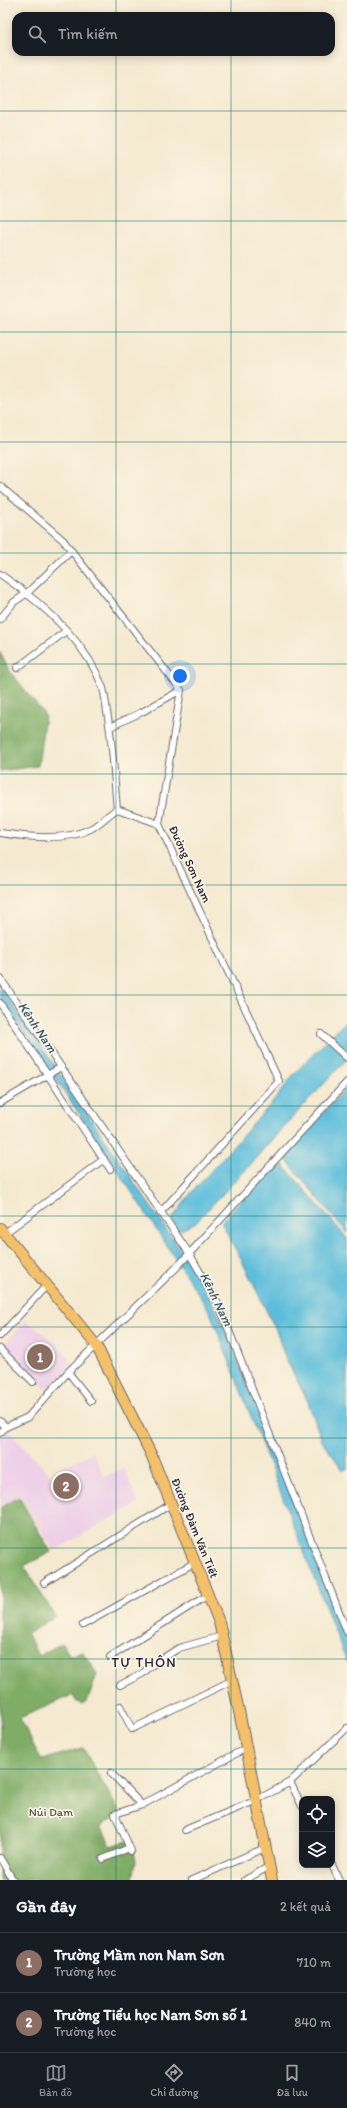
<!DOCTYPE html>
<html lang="vi">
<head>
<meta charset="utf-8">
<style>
  :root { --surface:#171b24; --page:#242831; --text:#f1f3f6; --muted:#9ea1a6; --line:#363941; --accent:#8c9099 }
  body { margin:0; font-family:Itim,sans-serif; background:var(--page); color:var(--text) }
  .controls { position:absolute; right:12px; bottom:12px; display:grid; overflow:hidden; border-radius:8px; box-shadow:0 2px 10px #0003 }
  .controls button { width:36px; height:36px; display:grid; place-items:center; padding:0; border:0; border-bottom:1px solid var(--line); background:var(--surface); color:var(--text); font:20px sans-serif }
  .you { position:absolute; left:180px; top:676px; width:14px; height:14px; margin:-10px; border:3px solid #fff; border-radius:50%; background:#1a73e8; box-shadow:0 0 0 6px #1a73e833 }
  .badge { display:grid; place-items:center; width:26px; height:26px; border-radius:50%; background:var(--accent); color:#fff; font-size:13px; font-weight:700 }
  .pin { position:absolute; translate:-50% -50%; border:2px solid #fff; box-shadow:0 1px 4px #0006 }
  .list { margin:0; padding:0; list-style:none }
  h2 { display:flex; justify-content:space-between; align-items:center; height:52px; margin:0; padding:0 16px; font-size:17px }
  h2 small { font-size:13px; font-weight:400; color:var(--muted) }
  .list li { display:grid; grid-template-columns:26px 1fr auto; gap:12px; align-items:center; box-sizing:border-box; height:60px; padding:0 16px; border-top:1px solid var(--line) }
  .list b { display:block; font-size:15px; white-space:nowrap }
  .list p { margin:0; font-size:13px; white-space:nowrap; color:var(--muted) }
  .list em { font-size:13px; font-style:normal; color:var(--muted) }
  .icon { flex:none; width:22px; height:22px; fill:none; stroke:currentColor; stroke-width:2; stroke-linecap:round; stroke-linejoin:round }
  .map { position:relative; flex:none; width:347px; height:1880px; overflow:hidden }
  .search { position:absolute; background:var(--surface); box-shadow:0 2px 10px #0003; left:12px; right:12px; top:12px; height:44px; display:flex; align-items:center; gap:10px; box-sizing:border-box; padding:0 14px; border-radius:12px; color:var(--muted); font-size:15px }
  .sheet { height:172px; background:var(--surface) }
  nav { display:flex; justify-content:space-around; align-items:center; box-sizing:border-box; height:56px; border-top:1px solid var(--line); background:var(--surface); font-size:11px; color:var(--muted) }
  nav a { display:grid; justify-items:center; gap:2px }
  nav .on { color:var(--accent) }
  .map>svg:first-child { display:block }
  .built { fill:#eed0e8 }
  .forest { fill:#7fac66; stroke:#506750 }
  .water { fill:#5dbedb; stroke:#40708b }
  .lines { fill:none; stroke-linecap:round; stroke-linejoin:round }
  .minor-casing { stroke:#6c6870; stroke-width:8 }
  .primary-casing { stroke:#6c6870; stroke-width:12 }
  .minor { stroke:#fff; stroke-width:6 }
  .primary { stroke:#f4c16b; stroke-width:10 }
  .grid { fill:none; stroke:#0f766e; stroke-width:1; stroke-opacity:0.55 }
  .labels { text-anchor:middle; stroke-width:3.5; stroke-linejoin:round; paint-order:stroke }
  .street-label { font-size:12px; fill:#22223b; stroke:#fcf5e5 }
  .park-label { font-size:12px; fill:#4e5c4f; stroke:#fcf5e5 }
  .water-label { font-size:13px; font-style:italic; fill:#375973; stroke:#fcf5e5 }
  .quarter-label { font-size:14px; letter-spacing:1px; fill:#22223b; stroke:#fcf5e5 }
</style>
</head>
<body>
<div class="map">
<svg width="347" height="1880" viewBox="0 0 347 1880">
  <rect width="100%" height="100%" fill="#fcf5e5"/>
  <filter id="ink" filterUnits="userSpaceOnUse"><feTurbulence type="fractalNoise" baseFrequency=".025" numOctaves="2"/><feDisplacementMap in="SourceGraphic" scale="8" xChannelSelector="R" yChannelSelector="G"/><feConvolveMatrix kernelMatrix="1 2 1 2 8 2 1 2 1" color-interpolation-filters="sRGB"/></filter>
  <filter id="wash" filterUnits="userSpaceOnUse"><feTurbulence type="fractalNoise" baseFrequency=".012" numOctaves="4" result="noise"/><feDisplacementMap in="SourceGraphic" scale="16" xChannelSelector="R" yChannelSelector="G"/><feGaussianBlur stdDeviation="0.9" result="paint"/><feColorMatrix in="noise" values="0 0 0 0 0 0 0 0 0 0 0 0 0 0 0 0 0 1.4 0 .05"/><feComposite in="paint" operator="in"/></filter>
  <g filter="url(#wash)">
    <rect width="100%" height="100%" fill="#f5ead1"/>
    <path class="built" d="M26 1320 58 1345 75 1367 48 1391 2 1347Z
      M8 1430 51 1476 71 1463 93 1452 104 1477 124 1468 138 1503 54 1551 20 1495 0 1507V1438Z"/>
    <path class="forest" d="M0 652 9 670 45 715 38 766 0 771Z
      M19 1497 51 1552 24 1566 55 1616 28 1634 38 1656 62 1643 70 1656 83 1652 97 1674 88 1700 82 1704 77 1702 72 1695 20 1718 41 1760 83 1748 120 1813 101 1826 111 1846 131 1840 136 1860 133 1880H0V1508Z"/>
    <path class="water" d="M0 986 192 1267 216 1309 232 1347 347 1638V1662L210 1312 120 1174 0 997Z
      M347 1020V1059L266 1146 252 1163 196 1222 181 1230 174 1226 172 1219 191 1193 273 1102 293 1075Z
      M347 1087V1233L283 1156Z
      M278 1159 347 1238V1469L343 1470 322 1441 308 1402 285 1357 276 1330 243 1263 222 1224V1221Z"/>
  </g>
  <g filter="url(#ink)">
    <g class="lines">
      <g class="minor-casing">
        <path id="minor" d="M0 486 63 540 181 690 159 824 279 1081 160 1213
          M0 574C41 602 86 641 103 688 105 696 106 705 107 712 113 744 114 777 117 809
          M0 619 14 602 26 594 71 551
          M17 668 66 631
          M110 727 142 712 181 690
          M117 809 159 824
          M0 833C27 837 66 842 92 828 100 823 108 815 117 809
          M0 978 189 1253 219 1305 347 1632
          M0 1003 110 1169
          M321 1034 347 1058
          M0 1103 61 1067
          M5 1233 104 1159
          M0 1336 46 1286
          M0 1349 33 1382
          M68 1372 91 1401
          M0 1421 6 1427
          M0 1433 6 1427 28 1417 68 1372 177 1267 347 1082
          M44 1583 171 1504
          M83 1625 194 1563
          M110 1657 208 1595
          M120 1685 142 1674 152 1665 179 1648 222 1636
          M120 1706 132 1729 233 1680
          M111 1773 142 1805
          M290 1782 302 1806
          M185 1830 257 1800 290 1782 347 1728
          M131 1851 115 1814 142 1805 246 1748
          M0 1858 13 1880
          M103 1859 129 1848
          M332 1865 339 1880
          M192 1880 267 1847
          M245 1880 270 1866"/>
      </g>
      <g class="primary-casing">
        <path id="primary" d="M0 1228 96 1345 151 1454 219 1622 239 1711 272 1880"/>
      </g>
      <use href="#minor" class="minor"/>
      <use href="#primary" class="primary"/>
    </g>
  </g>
  <path class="grid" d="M116 0V16M231 0V16M116 52V1880M231 52V1880M0 111H347M0 221H347M0 332H347M0 442H347M0 553H347M0 664H347M0 774H347M0 885H347M0 995H347M0 1106H347M0 1216H347M0 1327H347M0 1438H347M0 1548H347M0 1659H347M0 1769H347"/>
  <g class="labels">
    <g class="street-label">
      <text transform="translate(190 864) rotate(65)" y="4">Đường Sơn Nam</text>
      <text transform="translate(195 1528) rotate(68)" y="4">Đường Đàm Văn Tiết</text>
    </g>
    <g class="park-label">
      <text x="51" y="1816">Núi Dạm</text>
    </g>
    <g class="water-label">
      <text transform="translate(38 1027) rotate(56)" y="5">Kênh Nam</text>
      <text transform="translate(217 1299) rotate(64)" y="5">Kênh Nam</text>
    </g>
    <g class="quarter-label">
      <text x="144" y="1667">TỰ THÔN</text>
    </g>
  </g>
</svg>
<div class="controls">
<button><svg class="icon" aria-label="locate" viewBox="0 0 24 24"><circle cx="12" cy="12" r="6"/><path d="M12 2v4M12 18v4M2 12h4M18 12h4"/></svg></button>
<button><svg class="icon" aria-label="layers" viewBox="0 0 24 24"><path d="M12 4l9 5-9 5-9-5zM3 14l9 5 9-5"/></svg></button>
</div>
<div class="you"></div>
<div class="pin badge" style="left:40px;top:1357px;background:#8d6e63">1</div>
<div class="pin badge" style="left:66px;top:1486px;background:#8d6e63">2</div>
<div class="search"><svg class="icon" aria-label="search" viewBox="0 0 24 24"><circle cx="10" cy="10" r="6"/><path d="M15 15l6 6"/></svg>Tìm kiếm</div>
</div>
<section class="sheet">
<h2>Gần đây<small>2 kết quả</small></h2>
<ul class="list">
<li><span class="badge" style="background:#8d6e63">1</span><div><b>Trường Mầm non Nam Sơn</b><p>Trường học</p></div><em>710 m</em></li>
<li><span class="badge" style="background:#8d6e63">2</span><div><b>Trường Tiểu học Nam Sơn số 1</b><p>Trường học</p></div><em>840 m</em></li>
</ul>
</section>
<nav>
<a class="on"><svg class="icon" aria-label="map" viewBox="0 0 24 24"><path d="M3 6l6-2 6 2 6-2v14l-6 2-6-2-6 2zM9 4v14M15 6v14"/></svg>Bản đồ</a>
<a><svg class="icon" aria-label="directions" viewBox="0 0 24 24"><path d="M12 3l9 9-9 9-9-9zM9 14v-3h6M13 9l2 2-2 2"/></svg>Chỉ đường</a>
<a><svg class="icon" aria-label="saved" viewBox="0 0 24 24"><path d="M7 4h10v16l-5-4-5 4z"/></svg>Đã lưu</a>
</nav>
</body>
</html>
